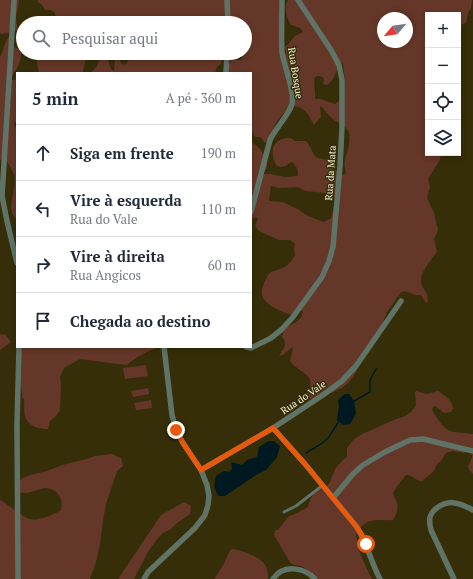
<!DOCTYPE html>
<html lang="pt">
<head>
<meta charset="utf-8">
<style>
  :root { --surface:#fff; --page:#f2f2f3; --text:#1f2937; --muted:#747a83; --line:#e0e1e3 }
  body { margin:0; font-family:"PT Serif",serif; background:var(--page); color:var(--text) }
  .controls { position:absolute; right:12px; top:12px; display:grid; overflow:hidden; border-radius:0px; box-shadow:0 2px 6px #0003 }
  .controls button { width:36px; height:36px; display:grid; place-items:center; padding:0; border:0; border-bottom:1px solid var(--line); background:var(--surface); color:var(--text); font:20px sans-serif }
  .compass { position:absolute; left:377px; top:12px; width:36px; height:36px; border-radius:50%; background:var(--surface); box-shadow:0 2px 6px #0003; rotate:241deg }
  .stop { position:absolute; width:12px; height:12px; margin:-9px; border:3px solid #ea580c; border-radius:50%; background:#fff }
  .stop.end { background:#ea580c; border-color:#fff; box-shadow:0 1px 4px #0008 }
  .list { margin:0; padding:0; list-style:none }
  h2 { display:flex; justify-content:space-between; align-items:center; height:52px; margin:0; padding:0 16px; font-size:17px }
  h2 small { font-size:13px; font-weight:400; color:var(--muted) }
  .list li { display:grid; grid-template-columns:26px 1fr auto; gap:12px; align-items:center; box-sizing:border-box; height:56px; padding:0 16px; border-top:1px solid var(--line) }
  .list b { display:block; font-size:15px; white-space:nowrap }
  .list p { margin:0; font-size:13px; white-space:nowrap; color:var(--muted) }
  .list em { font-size:13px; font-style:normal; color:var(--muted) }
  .icon { flex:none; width:22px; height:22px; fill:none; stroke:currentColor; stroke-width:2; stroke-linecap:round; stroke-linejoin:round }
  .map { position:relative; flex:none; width:473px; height:579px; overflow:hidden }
  .search { position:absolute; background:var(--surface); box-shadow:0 2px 6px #0003; left:16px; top:16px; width:236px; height:44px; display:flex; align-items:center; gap:10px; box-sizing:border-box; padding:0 14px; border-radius:22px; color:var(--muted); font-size:15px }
  .panel { position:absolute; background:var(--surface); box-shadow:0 2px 6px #0003; left:16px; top:72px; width:236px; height:276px; border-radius:0px }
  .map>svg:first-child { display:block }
  .green { fill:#643728; fill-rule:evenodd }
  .water { fill:#001921 }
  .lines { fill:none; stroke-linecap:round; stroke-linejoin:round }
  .stream { stroke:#001921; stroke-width:1.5 }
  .service { stroke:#5f7467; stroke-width:3 }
  .minor { stroke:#5f7467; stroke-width:5.5 }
  .route { stroke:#ea580c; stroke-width:5 }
  .labels { text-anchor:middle; stroke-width:3; stroke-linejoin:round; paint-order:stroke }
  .street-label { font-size:10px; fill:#f7f3d9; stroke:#352e08 }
</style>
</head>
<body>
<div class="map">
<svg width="473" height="579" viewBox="0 0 473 579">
  <rect width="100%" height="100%" fill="#352e08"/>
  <path class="green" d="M0 0H19C19 6 17 11 16 17 16 22 18 26 17 31L2 34 0 33Z
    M38 0H280C280 8 279 16 279 24 278 33 281 44 283 53L286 54 285 47C291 43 292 37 297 35 299 34 301 33 303 32L300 28 291 25C287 18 283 8 288 0H472L471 8 468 13 466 23 458 26V15H436L432 13 429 15H428V16L426 18 428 31V153H441L440 160 428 179 430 187 427 198 434 213 438 230 434 239 437 252C432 259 421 271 421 280 420 289 431 292 427 303H426L421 295H415L405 291 401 292 387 312 380 329 370 343 363 350 361 357 357 365V371L349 382 342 388 319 398 313 399H309L307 397V393C319 374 298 373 290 361L293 348H291L283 355 279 356C284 347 288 346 282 336 283 333 284 329 287 327 288 326 292 325 293 324 299 321 302 317 303 311L300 310 293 315C284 313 264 305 262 295 261 291 263 287 264 283 266 279 268 274 271 272 273 271 277 270 280 269 287 267 292 261 295 255L294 248 295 244 290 240H279L259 231 255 226 258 219 256 217 253 218 251 222V141C260 149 263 149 264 162L267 164C268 169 264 171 262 174H270L285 177 297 176 298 175V170L293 162H291L286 166 280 167 276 165C270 153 271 141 286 138 290 137 292 138 295 141H306C317 155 309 158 330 160L332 161 334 169 343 175 346 173C345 169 344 164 345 160 347 151 353 138 347 129 344 125 338 123 334 120 329 116 325 111 321 106L320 107 321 117 314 125C311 121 310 116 307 113 303 108 296 106 291 105L277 121 266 143 264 142 261 137H255L252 132H251V73H226L227 69 232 58 240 60 243 57V55L237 53H245V46L247 41 245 39V23H55L56 19 55 13 51 10H45L42 5 38 2ZM383 18H407V42H383ZM341 62 343 64C345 77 348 97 335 104L321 99H315C316 92 313 83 315 77L318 76 323 77 324 80 323 84 327 85C334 80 337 72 338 63ZM271 186 279 188 298 187 306 191 334 194 335 202 331 218 324 222 308 216 299 210 283 202 269 201Z
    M12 36 15 38 11 41 13 47 21 49C22 54 20 63 17 68 15 72 12 74 11 80H14L17 79V120L14 124 15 127 17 129V220C4 209 18 188 14 175 12 169 8 163 5 158L0 160V57C3 53 5 40 9 37 10 37 11 37 12 36Z
    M40 53H85L86 58 83 72 82 73H39L36 58 39 56Z
    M139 53H223V59L221 64 217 67 215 73H91L97 66 101 56 103 54 106 55 111 69 114 71 115 56 119 59 122 64 124 65 131 59 137 57Z
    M0 334 6 335 11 342 0 350Z
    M21 347H160C148 351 137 356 127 365L109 363 89 360 80 359 64 368 60 377 61 385 60 410 56 416 50 421 48 429C39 429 31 427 26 419 23 413 25 407 24 400 23 398 22 396 22 394 19 379 21 362 21 347Z
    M146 365 148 376 125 379 123 368Z
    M148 388 149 394 133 397 131 391Z
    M416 391 427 394 438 391C446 397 452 399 453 409L451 412 444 413 435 406 433 407 432 410C437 418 444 431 454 432 460 433 467 433 473 434V474L469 470 468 466C471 461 473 457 472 451L467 450 464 453 453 451 446 453 441 461 437 464 434 471 422 481C415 481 412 474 406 475L395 489 393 494C399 504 399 510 393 520 374 521 367 516 356 535L359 551 366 567 372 579H319L317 577 311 575C306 566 301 566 291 564L274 535 275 530H278L289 516 297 513 308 507C310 498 313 493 321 489 324 488 327 486 329 484 331 481 331 477 333 474 336 467 340 462 347 457V448L353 440 362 434 394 420 405 416 411 412 416 405 415 393Z
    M151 400 152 408 136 410 134 403Z
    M112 454 121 458 123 466 117 471 106 504 103 520 100 545 96 562 90 579H0V500C8 504 23 518 30 519 40 521 53 515 61 510 62 503 62 498 57 493 46 483 39 491 27 493 24 493 21 492 18 492L17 483 23 478 30 475 47 471 62 465 87 459 95 456Z
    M184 502 191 506 190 514 183 519 177 523 171 529 163 533 157 539 148 552 134 579H118L161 515Z
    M232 549C243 550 260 557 266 566 268 570 268 575 268 579H214C221 570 226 560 230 550Z"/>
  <path class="water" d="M345 394H349L354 401 356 413 353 419 350 424 343 425 337 420 339 406 338 401 341 397Z
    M269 441H274L280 446 277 457 266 470 256 475 225 496H219C213 488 214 485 216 476L224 471 229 472 232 469 231 462 242 465 247 460 257 457 259 447Z"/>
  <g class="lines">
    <path class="stream" d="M353 403 354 401 370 392V380L376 369
      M306 453 321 444 328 438 340 420"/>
    <path class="service" d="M284 512 296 506 323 485"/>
    <path class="minor" d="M14 0 2 196 7 221 17 263
      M227 0 228 23
      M226 73 227 53
      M251 212 270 140C275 129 289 115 292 104 295 90 284 67 282 52 281 35 282 17 282 0
      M246 347 251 348 271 338 281 330 293 317 322 277 329 261 333 247 340 166 342 127V80L339 65 331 50 298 0
      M273 428 305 464 356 526C367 543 371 562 380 579
      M201 470 273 428 323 395 342 381 356 366 401 301
      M333 498 353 474 363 465 385 452 410 440 423 439 473 451
      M18 579 17 424 19 347
      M144 579 148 572 195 528 205 515 208 505 209 496 207 485 201 470 183 443 176 430 172 415 164 347
      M273 579C283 564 304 567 315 579
      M454 579 431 530C430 526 429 522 430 517 433 508 445 501 455 503 462 504 467 507 473 510"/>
  </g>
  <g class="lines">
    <path class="route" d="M176 430 183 443 201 470 273 428 305 464 356 526 362 535 366 544"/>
  </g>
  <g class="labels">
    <g class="street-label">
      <text transform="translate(296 73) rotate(81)" y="4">Rua Bosque</text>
      <text transform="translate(330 173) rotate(-86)" y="4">Rua da Mata</text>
      <text transform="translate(303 397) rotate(-34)" y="4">Rua do Vale</text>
    </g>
  </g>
</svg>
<div class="controls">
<button>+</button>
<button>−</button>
<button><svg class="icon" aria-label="locate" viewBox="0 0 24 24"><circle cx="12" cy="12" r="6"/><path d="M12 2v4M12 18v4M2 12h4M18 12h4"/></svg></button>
<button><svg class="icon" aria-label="layers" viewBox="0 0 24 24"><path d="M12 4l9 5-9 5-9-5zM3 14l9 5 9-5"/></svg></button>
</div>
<svg class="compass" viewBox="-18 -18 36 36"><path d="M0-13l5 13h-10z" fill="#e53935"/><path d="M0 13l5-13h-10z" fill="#747a83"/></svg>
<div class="stop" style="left:366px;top:544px"></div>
<div class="stop end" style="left:176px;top:430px"></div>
<div class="search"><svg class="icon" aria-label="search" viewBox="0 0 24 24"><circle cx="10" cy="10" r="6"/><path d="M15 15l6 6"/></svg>Pesquisar aqui</div>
<section class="panel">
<h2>5 min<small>A pé · 360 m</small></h2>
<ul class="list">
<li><svg class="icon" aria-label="ahead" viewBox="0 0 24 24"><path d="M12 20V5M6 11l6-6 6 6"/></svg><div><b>Siga em frente</b></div><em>190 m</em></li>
<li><svg class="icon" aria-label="left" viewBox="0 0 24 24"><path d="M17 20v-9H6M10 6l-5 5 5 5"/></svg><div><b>Vire à esquerda</b><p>Rua do Vale</p></div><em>110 m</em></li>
<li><svg class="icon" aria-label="right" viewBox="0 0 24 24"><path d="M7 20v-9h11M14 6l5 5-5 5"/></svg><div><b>Vire à direita</b><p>Rua Angicos</p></div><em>60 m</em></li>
<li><svg class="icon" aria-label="arrive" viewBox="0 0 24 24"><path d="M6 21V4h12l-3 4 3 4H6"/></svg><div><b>Chegada ao destino</b></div></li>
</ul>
</section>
</div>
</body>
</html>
